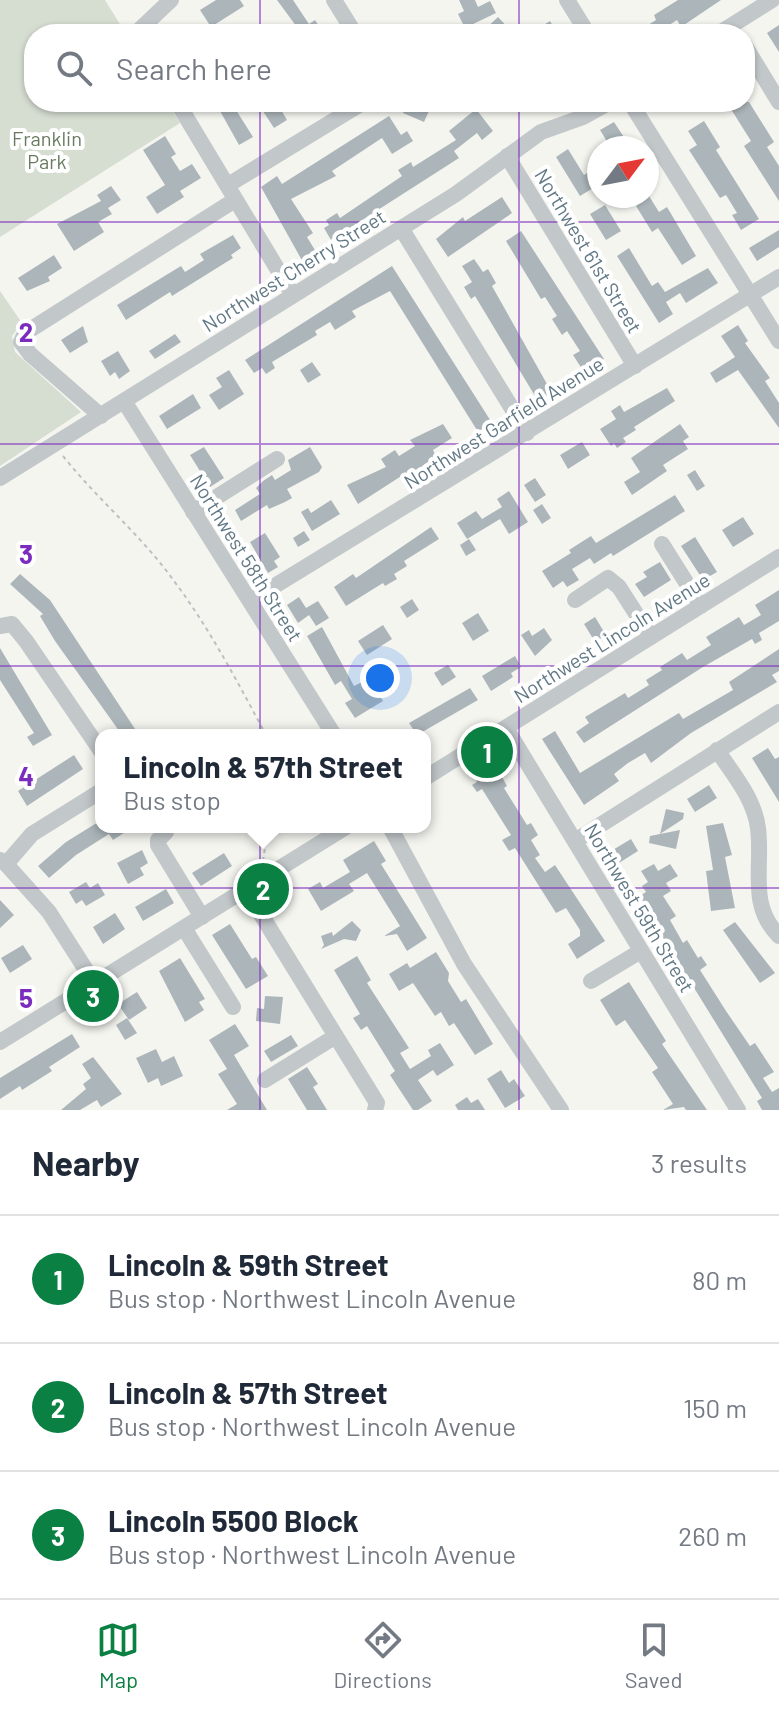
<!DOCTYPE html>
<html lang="en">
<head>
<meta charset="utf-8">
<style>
  :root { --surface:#fff; --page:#f2f2f3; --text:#1f2937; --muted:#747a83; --line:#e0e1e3; --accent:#0b8043 }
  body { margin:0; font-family:Barlow,sans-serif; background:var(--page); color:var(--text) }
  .compass { position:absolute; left:587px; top:136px; width:72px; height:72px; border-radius:50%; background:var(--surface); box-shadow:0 2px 6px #0004; rotate:58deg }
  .you { position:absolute; left:380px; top:678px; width:28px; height:28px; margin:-20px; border:6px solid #fff; border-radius:50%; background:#1a73e8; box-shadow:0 0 0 12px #1a73e833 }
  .badge { display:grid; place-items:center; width:52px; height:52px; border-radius:50%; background:var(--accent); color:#fff; font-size:26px; font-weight:700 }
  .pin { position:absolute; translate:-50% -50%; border:4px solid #fff; box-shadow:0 2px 8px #0006 }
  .popup { position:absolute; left:95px; top:729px; width:336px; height:104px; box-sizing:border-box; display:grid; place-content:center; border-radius:16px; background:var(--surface); filter:drop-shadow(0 2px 6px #0005); font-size:26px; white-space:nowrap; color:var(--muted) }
  .popup b { font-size:30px; color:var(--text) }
  .popup::after { content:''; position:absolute; left:50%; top:100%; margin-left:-16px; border:16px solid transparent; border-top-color:var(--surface) }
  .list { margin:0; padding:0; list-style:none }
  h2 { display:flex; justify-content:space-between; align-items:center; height:104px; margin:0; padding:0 32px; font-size:34px }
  h2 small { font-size:26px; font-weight:400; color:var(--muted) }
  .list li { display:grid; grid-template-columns:52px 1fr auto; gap:24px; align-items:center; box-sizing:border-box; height:128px; padding:0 32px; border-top:2px solid var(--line) }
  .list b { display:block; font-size:30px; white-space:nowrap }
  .list p { margin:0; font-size:26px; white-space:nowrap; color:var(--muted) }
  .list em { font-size:26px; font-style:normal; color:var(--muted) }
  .icon { flex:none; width:44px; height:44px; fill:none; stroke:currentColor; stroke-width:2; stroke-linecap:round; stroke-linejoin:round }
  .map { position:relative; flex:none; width:779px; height:1110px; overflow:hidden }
  .search { position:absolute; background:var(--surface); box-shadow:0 2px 6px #0004; left:24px; right:24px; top:24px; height:88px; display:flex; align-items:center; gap:20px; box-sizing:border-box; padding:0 28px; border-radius:32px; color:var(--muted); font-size:30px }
  .sheet { height:488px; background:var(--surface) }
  nav { display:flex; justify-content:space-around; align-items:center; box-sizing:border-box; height:112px; border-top:2px solid var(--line); background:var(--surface); font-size:22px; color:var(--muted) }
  nav a { display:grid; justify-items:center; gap:4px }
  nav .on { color:var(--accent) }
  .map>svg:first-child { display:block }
  .green { fill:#d6ddd1 }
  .building { fill:#acb6ba }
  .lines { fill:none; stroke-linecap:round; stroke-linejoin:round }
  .path { stroke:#bdc0c2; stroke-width:2; stroke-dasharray:4 4; stroke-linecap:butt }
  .minor { stroke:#c2c7ca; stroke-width:16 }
  .grid { fill:none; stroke:#7b2cbf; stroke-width:2; stroke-opacity:0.55 }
  .labels { text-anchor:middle; stroke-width:8; stroke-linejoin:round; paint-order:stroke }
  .park-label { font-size:20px; fill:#687b60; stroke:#fff }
  .street-label { font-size:20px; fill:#617885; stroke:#fff }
  .grid-label { font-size:26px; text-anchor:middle; font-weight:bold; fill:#7b2cbf; stroke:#fff; stroke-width:8; stroke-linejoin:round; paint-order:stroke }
</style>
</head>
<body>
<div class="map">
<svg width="779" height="1110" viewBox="0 0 779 1110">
  <rect width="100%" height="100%" fill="#f5f5f0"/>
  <path class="green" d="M0 0H105L126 34H34V102H167L180 123 0 237Z
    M0 291 22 323 12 336 15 352 81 412 0 466Z"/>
  <path class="building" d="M216 0H240L244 6 211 27 200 10Z
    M277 0H293L309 24 315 20 324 34H302Z
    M459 0H475L478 7 490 1 496 13 465 28 458 14 464 11Z
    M678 0H721L681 27 677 20 655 34H634L656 20 654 15Z
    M498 17 514 34H480Z
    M550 21 558 34H529Z
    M779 25V52L767 33Z
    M215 102H231L253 137 239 145Z
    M257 102H289L280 108 287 120 274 128Z
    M407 102H433L424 122 403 113Z
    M736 102H749L774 142 767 147 779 166V201L744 146 751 141 729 106Z
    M476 109 493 131 482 140 477 133 454 151 459 158 331 240 324 228 329 225 326 220 337 213 340 218 402 176 398 170 411 162 413 167 456 140 449 131Z
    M389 116 401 135 407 131 413 141 392 154 382 138 332 171 336 176 291 199 313 233 307 237 318 255 304 264 261 187 277 176 282 184Z
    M704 121 720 147 716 150 759 219 741 230 732 215 737 213 726 195 720 198 689 150 697 145 688 131Z
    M614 122 631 148H611L600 130Z
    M165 136 176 154 171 157 180 171 192 164 201 178 180 191 184 197 157 214 146 197 165 185 143 150Z
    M568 149 584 175 589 172 598 185 580 196 556 157Z
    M111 186 121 200 108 208 112 214 98 222 104 232 74 251 57 224 101 201 97 195Z
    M637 196H649L659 212 667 207 696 256 682 265 658 228 652 232 636 206 641 202Z
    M502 197 512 213 448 257 436 239 463 217 465 221Z
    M605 205 621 231 606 240 590 214Z
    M779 230V247L757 261 749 248Z
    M521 231 604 359 584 372 573 355 580 351 567 331 562 335 552 319 557 316 545 297 541 299 506 241Z
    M233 235 241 248 231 255 233 258 172 296 170 292 126 320 117 305 181 266 185 272 204 260 200 254Z
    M629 248 652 286 658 282 665 292 708 268 718 283 686 303 680 293 666 302 673 314 659 323 617 256Z
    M54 255 62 268 48 277 50 281 27 291 18 278Z
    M474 259 483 272 488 269 496 283 492 286 552 393 538 401 475 296 471 299 464 287 472 282 462 266Z
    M392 266 494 426 480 435 390 291 352 311 356 317 335 330 330 322 315 331 317 335 272 362 275 368 266 374 262 368 254 373 245 360Z
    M738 325 748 341 745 343 770 378 765 381 779 403V428L738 370 716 383 710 373 735 357 721 336Z
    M83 326 88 342 70 353 61 340Z
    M175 334 181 342 155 359 149 351Z
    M118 351 130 371 119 379 115 372 110 376 101 361Z
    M312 362 321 375 308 383 300 370Z
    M229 370 244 394 219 410 209 395 222 387 216 378Z
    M667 388 675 401 634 427 636 430 623 438 626 442 617 448 614 443 611 446 600 429 616 419 611 411 620 405 624 412Z
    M193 394 201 408 167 429 159 416Z
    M443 424 452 438 433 450 436 456 408 477 406 473 358 504 347 485 386 467 381 459 395 450 399 456 415 446 410 440Z
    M680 424 689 437 683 441 688 449 663 465 667 471 632 495 624 482 640 472 631 458Z
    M582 442 590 455 568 469 560 455Z
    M204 447 224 478 210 487 190 455Z
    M310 447 322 467 319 472 287 489 292 498 285 502 269 509 267 505 241 521 235 510 260 494 256 488 263 481 272 475 275 480 291 470 288 460Z
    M695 470 705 486 697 491 687 475Z
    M535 478 546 495 535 502 524 485Z
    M509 491 528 522 509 534 500 519 467 539 457 523 476 511 482 519 502 507 497 499Z
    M675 495 685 511 613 556 611 553 594 564 590 558 572 569 579 580 567 587 563 581 553 588 542 571 571 553 569 550 591 536 596 543Z
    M331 500 340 514 312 531 301 512 308 508 311 513Z
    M542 504 551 518 542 524 533 510Z
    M743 517 754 534 733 547 722 530Z
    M431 527 439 539 404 561 407 566 394 574 397 579 385 586 383 583 346 606 334 587 353 574 356 578Z
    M304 531 310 540 298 547 293 538Z
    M265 533 280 557 274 561 278 567 268 573 250 542Z
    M695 537 717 572 703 580 681 546Z
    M469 539 476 550 466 556 460 545Z
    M660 562 671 580 644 597 635 584 647 577 643 572Z
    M20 574 50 600 139 735H122L55 641 40 616 43 614 10 584Z
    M779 590V621L759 633 762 640 755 644 752 639 703 667 584 743 576 732 589 723 585 717 625 693 628 698 649 685 646 680 662 670 660 667 682 653 687 660 711 645 706 637 739 617 744 625 761 615 755 605Z
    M299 597 306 608 318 601 329 618 316 626 309 615 298 623 287 605Z
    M412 599 419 610 407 618 400 607Z
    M478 613 489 631 473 641 462 623Z
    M595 617 606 635 595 642 584 624Z
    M383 625 392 639 367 655 358 641Z
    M322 627 354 686 364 681 372 694 377 691 383 701 355 718 345 703 352 699 341 681 335 685 307 636Z
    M544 628 552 640 535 656 521 635 529 630 532 636Z
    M0 648 52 735 33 746 27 737 34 733 0 680Z
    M779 649V671L772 675 777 682 691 733 651 763 645 753 628 763 614 774 619 781 584 805 542 739 555 731 580 773 679 713 683 719 733 690 729 682Z
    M515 656 521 667 511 673 513 677 491 691 482 676Z
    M448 665 456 677 442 686 434 673Z
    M470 688 478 700 417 735 409 723Z
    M768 748 775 759 779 757V802L752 758Z
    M74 755 83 769 27 806 18 791Z
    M488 768 494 779 501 775 507 786 504 788 527 825 531 823 538 835 531 840 540 855 535 858 545 872 555 865 605 941 577 959 568 944 580 936V930L566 908 556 913 515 848 509 851 502 840 511 835 482 789 477 792 472 785 477 782 474 776Z
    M709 785 717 798 695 812 687 799Z
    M666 809 684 813 683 819 660 834Z
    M723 823 732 855 725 857 735 908 711 911 706 871 713 870 706 826Z
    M95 824 133 827 113 840 109 834 76 855 49 878 38 866 66 842Z
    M680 830 676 849 649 843 650 836Z
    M631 839 638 851 619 863 611 851Z
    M374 841 386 861 381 864 427 938 407 951 397 934 384 936 400 926 367 873 349 884 354 891 321 911 308 889 320 882 323 888 350 872 343 860Z
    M142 850 148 863 140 868 144 875 128 884 117 863Z
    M224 853 232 866 201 886 192 873Z
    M654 864 658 871 670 864 678 876 666 883 671 891 663 896 676 916 670 920 683 943 687 940 698 958 701 956 707 965 700 970 726 1011 750 1046 755 1043 774 1072 763 1078 772 1092 779 1088V1110H762L757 1101 762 1098 638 897 646 892 642 886 648 882 641 871Z
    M86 882 90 888 98 883 105 895 86 906 82 900 76 904 69 892Z
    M166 889 174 903 143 921 135 907Z
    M0 900 14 915 0 928Z
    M115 913 125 929 103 944 93 927Z
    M352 921 361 930 356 941 344 939 321 949 324 945 321 936 332 932 333 936Z
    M735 922 775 973 760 983 723 930Z
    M230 924 252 959 256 957 268 976 246 989 212 935Z
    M23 945 32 959 10 973 1 958Z
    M436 952 449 973 448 981 461 1002 466 999 493 1044 475 1055 454 1023 449 1026 441 1012 435 1016 413 983 399 991 389 974 407 963 410 968Z
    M357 956 371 980 367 983 409 1048 400 1053 410 1069 431 1056 428 1050 440 1043 454 1065 437 1076 433 1070 418 1080 432 1101 418 1110H413L390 1075 395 1071 367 1026 361 1030 353 1018 360 1014 334 970Z
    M180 958 205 999 199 1002 204 1010 185 1022 159 971Z
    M629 982 666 1041 662 1044 707 1110H686L684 1107 663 1110 673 1104 652 1072 658 1068 625 1020 616 1026 600 1000Z
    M137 992 147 1008 129 1020 118 1004Z
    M265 996 283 997 280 1024 256 1021 257 1008 264 1009Z
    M127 1018 137 1033 125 1040 116 1025Z
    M235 1024 249 1046 234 1055 267 1110H227L237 1104 218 1074 227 1069 209 1040Z
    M72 1034 80 1047 49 1067 52 1071 22 1090 20 1086 0 1099V1078Z
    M291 1035 298 1046 271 1062 264 1051Z
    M156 1049 162 1062 174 1056 183 1076 161 1086 158 1078 148 1083 136 1058Z
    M93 1057 122 1094 101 1107 97 1100 80 1110H61L86 1089 83 1084 91 1078 82 1064Z
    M307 1067 318 1084 313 1087 327 1110H307L288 1079Z
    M501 1070 509 1083 514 1079 525 1096 505 1108 487 1079Z
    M467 1097 471 1103 478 1099 485 1110H458L455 1105Z"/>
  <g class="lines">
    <path class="path" d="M63 456C98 500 142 536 174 581 210 629 238 683 266 735
      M263 861 268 827"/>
    <path class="minor" d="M334 0 355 34
      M567 0 588 34
      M135 34 171 0
      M718 34 772 0
      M745 46 779 102
      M177 102 293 295
      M630 102 779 341
      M507 156 635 366
      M228 185 364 102
      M401 228 527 433
      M124 401 334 735
      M101 416 30 354 21 342 25 333 235 200
      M0 478 456 194 541 132 583 117 610 102
      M193 512 277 459
      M662 544 701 606
      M575 600 608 578 619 587 651 637
      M250 601 779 277
      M0 626 12 624 26 641 101 751
      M506 728 738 1110
      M717 750C733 774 754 798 758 828 763 868 748 905 779 936
      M425 778 779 557
      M390 827 464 964 561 1110
      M166 832 158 840V845L202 917
      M575 841 779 712
      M0 860 6 864 32 834 101 791
      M6 864 49 912 95 984
      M246 890 377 1103 375 1110
      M184 928 233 1007
      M591 981 641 951
      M0 1042 346 827
      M265 1080 336 1036"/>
  </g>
  <path class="grid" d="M260 0V34M519 0V34M260 102V1110M519 102V1110M0 222H779M0 444H779M0 666H779M0 888H779"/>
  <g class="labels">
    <g class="park-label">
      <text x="47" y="146">Franklin<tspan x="47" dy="23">Park</tspan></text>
    </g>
    <g class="street-label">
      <text transform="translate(588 251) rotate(59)" y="7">Northwest 61st Street</text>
      <text transform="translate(294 271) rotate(-32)" y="7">Northwest Cherry Street</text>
      <text transform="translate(504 423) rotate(-32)" y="7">Northwest Garfield Avenue</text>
      <text transform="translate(246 558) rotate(58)" y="7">Northwest 58th Street</text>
      <text transform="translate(612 638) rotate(-32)" y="7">Northwest Lincoln Avenue</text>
      <text transform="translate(639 908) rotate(59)" y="7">Northwest 59th Street</text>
    </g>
  </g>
  <g class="grid-label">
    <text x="26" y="342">2</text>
    <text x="26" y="564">3</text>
    <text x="26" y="786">4</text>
    <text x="26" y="1008">5</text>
  </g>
</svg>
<svg class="compass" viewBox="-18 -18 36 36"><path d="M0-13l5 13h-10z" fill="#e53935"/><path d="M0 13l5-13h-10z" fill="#747a83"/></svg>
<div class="you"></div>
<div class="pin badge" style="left:487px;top:752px">1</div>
<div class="pin badge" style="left:263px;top:889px">2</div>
<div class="popup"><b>Lincoln &amp; 57th Street</b>Bus stop</div>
<div class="pin badge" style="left:93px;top:996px">3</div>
<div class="search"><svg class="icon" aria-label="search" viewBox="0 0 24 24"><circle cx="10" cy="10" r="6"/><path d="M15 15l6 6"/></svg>Search here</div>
</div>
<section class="sheet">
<h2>Nearby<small>3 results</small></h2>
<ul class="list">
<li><span class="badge">1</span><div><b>Lincoln &amp; 59th Street</b><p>Bus stop · Northwest Lincoln Avenue</p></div><em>80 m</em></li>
<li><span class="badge">2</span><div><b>Lincoln &amp; 57th Street</b><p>Bus stop · Northwest Lincoln Avenue</p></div><em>150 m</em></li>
<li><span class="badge">3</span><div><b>Lincoln 5500 Block</b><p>Bus stop · Northwest Lincoln Avenue</p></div><em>260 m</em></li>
</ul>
</section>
<nav>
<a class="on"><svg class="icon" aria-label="map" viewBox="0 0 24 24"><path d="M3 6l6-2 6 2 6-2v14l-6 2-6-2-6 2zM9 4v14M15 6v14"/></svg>Map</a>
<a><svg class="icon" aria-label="directions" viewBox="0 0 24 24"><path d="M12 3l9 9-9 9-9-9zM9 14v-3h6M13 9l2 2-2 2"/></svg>Directions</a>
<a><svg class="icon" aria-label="saved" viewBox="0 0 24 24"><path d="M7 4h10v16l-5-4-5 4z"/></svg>Saved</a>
</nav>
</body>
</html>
